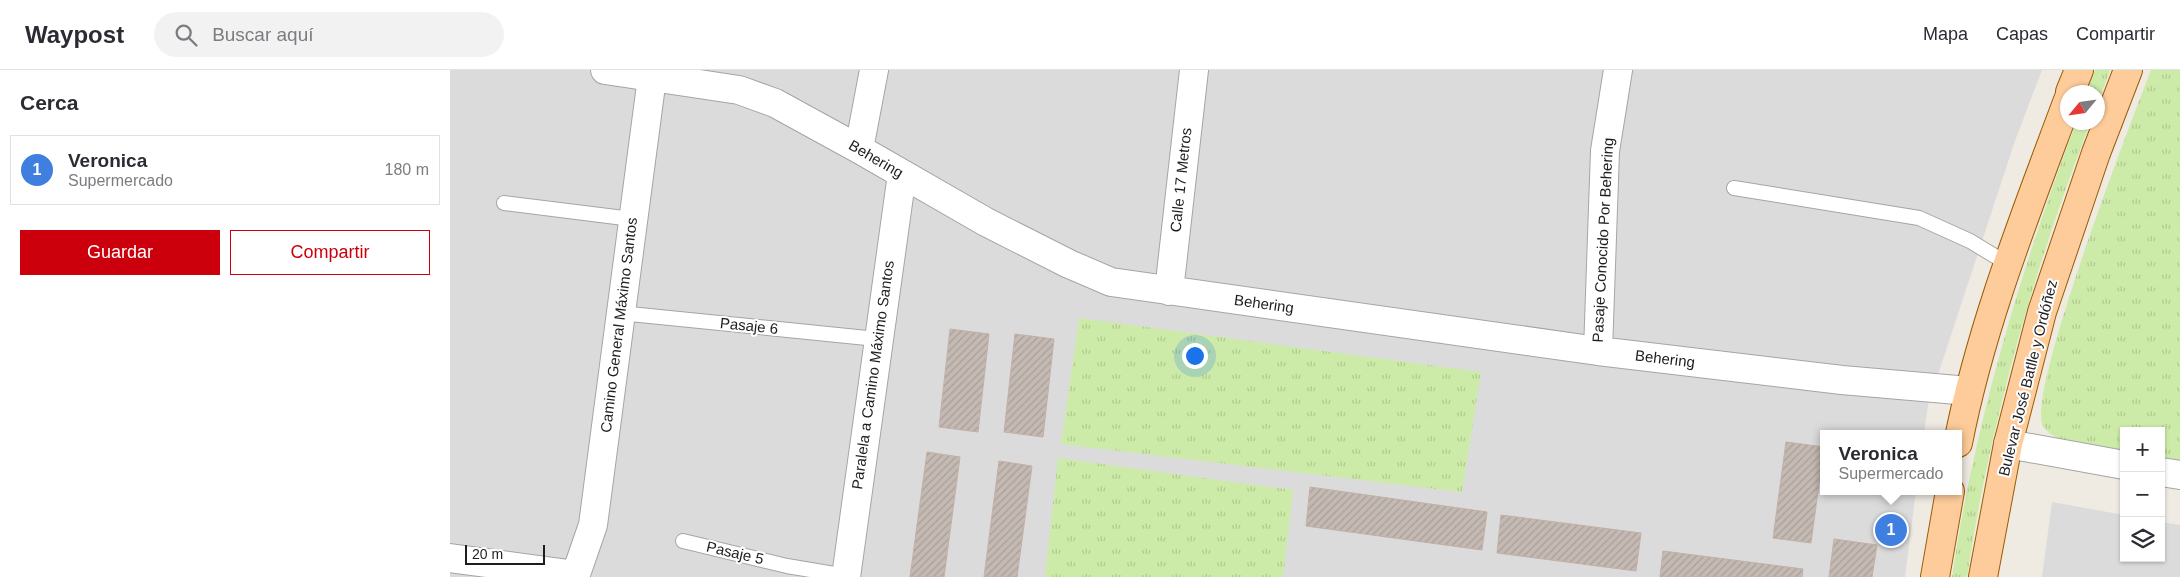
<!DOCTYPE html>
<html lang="es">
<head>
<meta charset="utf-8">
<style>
  :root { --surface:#fff; --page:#f2f2f3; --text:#2b2b33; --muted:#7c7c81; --line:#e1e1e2; --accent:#cc000c }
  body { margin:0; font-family:Arial,sans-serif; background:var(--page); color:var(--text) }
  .controls { position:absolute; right:15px; bottom:15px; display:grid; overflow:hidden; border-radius:0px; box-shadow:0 1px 4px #0004 }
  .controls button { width:45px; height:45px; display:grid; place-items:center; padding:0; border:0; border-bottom:1px solid var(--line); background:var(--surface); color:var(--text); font:25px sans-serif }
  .compass { position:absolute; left:1610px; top:15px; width:45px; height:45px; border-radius:50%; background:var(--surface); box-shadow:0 1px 4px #0004; rotate:241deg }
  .scale { position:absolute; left:15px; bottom:12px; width:80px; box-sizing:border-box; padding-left:5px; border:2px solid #1e1e1e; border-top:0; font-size:14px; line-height:18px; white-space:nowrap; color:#1e1e1e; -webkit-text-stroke:4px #fff; paint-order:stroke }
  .you { position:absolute; left:744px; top:285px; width:18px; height:18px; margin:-12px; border:4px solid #fff; border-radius:50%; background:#1a73e8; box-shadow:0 0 0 8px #1a73e833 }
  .badge { display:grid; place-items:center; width:32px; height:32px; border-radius:50%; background:var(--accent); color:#fff; font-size:16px; font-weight:700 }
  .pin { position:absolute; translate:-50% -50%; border:2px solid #fff; box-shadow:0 1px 5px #0006 }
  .popup { position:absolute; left:1370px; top:360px; width:142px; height:65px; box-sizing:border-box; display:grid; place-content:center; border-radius:0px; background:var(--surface); filter:drop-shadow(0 1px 4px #0005); font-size:16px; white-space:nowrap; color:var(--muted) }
  .popup b { font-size:19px; color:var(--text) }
  .popup::after { content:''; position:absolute; left:50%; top:100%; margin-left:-10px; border:10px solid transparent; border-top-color:var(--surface) }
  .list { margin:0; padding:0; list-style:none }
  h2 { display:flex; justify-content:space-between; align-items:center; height:65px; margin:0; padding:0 20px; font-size:21px }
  h2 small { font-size:16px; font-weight:400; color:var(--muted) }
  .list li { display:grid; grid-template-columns:32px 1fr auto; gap:15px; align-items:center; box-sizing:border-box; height:70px; margin:0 10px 10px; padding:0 10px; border:1px solid var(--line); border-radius:0px }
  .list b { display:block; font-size:19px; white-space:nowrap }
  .list p { margin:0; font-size:16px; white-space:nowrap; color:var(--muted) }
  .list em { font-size:16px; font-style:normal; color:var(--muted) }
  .actions { display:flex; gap:10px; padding:15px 20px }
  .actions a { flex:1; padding:11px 0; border:1px solid var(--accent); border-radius:0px; text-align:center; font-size:18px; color:var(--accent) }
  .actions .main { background:var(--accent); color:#fff }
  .icon { flex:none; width:28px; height:28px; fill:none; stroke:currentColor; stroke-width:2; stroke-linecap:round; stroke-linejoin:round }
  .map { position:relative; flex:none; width:1730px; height:507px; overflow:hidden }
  header { display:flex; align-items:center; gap:30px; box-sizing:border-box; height:70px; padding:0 25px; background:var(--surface); border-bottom:1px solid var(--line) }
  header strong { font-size:24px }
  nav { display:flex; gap:28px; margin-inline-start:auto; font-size:18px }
  .search { width:350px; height:45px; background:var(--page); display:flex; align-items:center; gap:12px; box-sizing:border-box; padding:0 18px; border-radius:28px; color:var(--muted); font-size:19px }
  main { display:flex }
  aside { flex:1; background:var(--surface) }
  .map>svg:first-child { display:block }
  .residential { fill:#dcdbdb }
  .grass { fill:url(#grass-tufts) }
  .building { fill:url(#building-hatch); stroke:#c1b0a6 }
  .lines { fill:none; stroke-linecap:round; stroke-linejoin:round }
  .service-casing { stroke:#a5a5a5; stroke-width:16 }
  .minor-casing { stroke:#a5a5a5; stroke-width:30 }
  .primary-casing { stroke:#985c00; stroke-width:30 }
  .service { stroke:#fff; stroke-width:14 }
  .minor { stroke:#fff; stroke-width:28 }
  .primary { stroke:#fecc9a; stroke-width:28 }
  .labels { text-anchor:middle; stroke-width:4; stroke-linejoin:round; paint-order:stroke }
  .street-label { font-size:15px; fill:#1e1e1e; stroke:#fff }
</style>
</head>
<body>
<header>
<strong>Waypost</strong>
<div class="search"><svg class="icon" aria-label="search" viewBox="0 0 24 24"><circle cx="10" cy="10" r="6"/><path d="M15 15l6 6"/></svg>Buscar aquí</div>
<nav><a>Mapa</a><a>Capas</a><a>Compartir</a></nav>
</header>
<main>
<aside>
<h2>Cerca<small></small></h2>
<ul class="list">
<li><span class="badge" style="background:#3f7fe0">1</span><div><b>Veronica</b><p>Supermercado</p></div><em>180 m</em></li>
</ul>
<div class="actions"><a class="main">Guardar</a><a>Compartir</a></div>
</aside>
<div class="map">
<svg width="1730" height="507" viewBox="0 0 1730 507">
  <defs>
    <pattern id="grass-tufts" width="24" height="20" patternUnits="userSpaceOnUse" patternTransform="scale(1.25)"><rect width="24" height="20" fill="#cdeba8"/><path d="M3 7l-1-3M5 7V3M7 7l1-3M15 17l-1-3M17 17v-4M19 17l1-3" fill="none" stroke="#b0c990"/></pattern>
    <pattern id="building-hatch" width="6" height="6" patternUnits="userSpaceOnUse" patternTransform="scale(1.25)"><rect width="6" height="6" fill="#c4bab3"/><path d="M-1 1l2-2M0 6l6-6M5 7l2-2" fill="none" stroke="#a89f9a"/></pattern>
  </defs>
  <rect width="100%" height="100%" fill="#efebe3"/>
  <path class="residential" d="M0 0H1592L1565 71 1478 335 1474 364H1374V421H1466L1455 507H0Z
    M1602 432 1674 445V488H1711V452L1730 455V507H1592Z"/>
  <path class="grass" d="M1645 0H1660L1648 33V22H1637Z
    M1701 0H1730V394L1711 391V361H1674V383C1653 379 1605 376 1593 356 1575 325 1683 47 1701 0Z
    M1626 53H1640C1584 199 1540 352 1517 507H1502C1525 351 1571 199 1626 53Z
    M629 248 1031 302 1012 422 611 374Z
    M608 388 843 420 833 507H595Z"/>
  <path class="building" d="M500 259 539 264 528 362 489 357Z
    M565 264 604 269 593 367 554 362Z
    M1336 372 1374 377 1361 473 1323 468Z
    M477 382 510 387 494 507H460Z
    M549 391 582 396 567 507H534Z
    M860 417 1037 442 1032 480 856 456Z
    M1051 445 1191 463 1186 501 1047 483Z
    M1384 469 1427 475 1422 507H1379Z
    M1213 481 1353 499 1352 507H1210Z"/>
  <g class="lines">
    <g class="service-casing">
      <path id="service" d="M1284 118 1469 148 1520 171 1558 194
        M54 133 182 149
        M170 243 427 269
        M233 471 337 496 396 506"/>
    </g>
    <g class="minor-casing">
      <path id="minor" d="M155 0 289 20 325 33 409 79 536 152 619 194 661 212 1148 281 1392 310 1519 321
        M409 79 424 0
        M719 221 744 0
        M1148 281 1155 81 1168 0
        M1558 374 1674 395
        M1711 402 1730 405
        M0 488 126 505
        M125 507 143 455 203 0
        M396 507 452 104"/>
    </g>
    <g class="primary-casing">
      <path id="primary" d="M1620 22 1629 0
        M1508 373C1531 255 1576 143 1618 30
        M1485 507 1500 421
        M1533 507 1558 374 1592 242 1646 83 1678 0"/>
    </g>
    <use href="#service" class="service"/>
    <use href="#minor" class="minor"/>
    <use href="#primary" class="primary"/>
  </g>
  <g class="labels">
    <g class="street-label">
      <text transform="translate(426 89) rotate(30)" y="5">Behering</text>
      <text transform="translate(731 110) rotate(-84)" y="5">Calle 17 Metros</text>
      <text transform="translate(1153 170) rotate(-87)" y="5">Pasaje Conocido Por Behering</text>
      <text transform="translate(814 234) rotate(8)" y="5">Behering</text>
      <text transform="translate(169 255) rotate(-83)" y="5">Camino General Máximo Santos</text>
      <text transform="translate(299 256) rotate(6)" y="5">Pasaje 6</text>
      <text transform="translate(1215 289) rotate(7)" y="5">Behering</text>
      <text transform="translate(423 305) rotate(-82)" y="5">Paralela a Camino Máximo Santos</text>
      <text transform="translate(1578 308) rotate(-76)" y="5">Bulevar José Batlle y Ordóñez</text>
      <text transform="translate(285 483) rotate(13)" y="5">Pasaje 5</text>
    </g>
  </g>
</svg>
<div class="controls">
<button>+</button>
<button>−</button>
<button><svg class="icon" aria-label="layers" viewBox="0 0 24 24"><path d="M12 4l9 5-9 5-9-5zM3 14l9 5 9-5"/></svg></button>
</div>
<svg class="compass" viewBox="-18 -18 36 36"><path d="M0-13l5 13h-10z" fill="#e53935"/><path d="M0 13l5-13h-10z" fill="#7c7c81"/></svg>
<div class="scale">20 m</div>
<div class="you"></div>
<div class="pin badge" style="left:1441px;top:460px;background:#3f7fe0">1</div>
<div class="popup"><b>Veronica</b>Supermercado</div>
</div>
</main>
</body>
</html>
